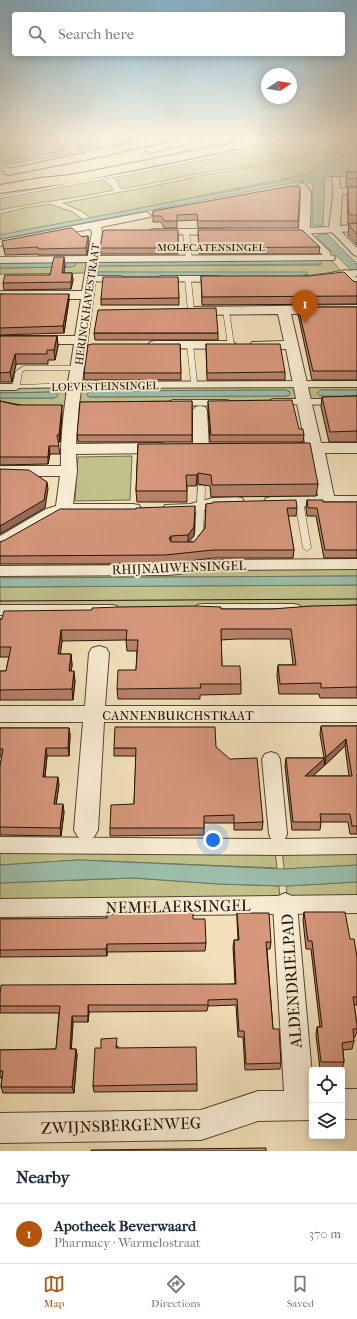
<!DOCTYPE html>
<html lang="en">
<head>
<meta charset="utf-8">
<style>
  :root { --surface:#fff; --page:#f2f2f3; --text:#1f2937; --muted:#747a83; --line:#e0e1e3; --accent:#b45309 }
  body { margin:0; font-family:"IM FELL French Canon",serif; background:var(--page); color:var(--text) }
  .controls { position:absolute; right:12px; bottom:12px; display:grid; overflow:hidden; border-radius:4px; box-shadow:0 2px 10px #0003 }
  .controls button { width:36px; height:36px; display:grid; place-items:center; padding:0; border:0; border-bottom:1px solid var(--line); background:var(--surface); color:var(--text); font:20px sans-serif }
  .compass { position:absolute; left:261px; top:68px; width:36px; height:36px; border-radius:50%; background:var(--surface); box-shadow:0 2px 10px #0003; rotate:78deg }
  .you { position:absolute; left:213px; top:840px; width:14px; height:14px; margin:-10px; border:3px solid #fff; border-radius:50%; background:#1a73e8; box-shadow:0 0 0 6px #1a73e833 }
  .badge { display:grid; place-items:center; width:26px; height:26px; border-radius:50%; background:var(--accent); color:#fff; font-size:13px; font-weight:700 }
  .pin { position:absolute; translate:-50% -33px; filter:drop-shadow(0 1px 2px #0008) }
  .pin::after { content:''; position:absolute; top:21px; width:14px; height:12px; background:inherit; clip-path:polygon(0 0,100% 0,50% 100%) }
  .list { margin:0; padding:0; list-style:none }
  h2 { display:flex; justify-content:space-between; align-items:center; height:52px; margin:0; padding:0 16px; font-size:17px }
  h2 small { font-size:13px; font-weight:400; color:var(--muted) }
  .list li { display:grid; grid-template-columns:26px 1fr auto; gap:12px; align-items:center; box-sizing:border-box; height:60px; padding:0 16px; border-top:1px solid var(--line) }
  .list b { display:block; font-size:15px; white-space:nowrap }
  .list p { margin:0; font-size:13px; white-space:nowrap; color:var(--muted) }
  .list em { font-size:13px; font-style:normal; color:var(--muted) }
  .icon { flex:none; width:22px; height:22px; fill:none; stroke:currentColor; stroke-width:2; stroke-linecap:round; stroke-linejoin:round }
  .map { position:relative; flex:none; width:357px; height:1151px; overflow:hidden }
  .search { position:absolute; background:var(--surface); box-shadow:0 2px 10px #0003; left:12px; right:12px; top:12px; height:44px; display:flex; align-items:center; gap:10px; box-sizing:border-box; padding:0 14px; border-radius:4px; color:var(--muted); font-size:15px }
  .sheet { height:112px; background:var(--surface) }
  nav { display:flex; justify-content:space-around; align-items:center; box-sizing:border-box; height:56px; border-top:1px solid var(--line); background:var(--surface); font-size:11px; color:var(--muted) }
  nav a { display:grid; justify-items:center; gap:2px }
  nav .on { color:var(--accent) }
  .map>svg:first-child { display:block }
  .green { fill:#c1c18c; stroke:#726a47; fill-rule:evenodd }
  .water { fill:#9cbeab; stroke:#6c7a67 }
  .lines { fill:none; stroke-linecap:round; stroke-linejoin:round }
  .service-casing { stroke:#574730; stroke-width:1 }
  .pedestrian-casing { stroke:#574730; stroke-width:2 }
  .minor-casing { stroke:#574730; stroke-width:2 }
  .motorway-casing { stroke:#231402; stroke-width:2 }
  .service { fill:#f7ecd3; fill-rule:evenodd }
  .pedestrian { fill:#f7ecd3; fill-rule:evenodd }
  .minor { fill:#f7ecd3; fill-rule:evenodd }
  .motorway { fill:#f2e1bb; fill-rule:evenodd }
  .tram { stroke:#231402; stroke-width:1 }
  .wall { fill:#b8826b; stroke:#231402; fill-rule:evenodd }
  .shaded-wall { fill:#966a57; stroke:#231402 }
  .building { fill:#d6977c; stroke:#231402 }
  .labels { text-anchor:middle; stroke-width:4; stroke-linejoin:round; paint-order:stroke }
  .far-street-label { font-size:11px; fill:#231402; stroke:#f7ecd3 }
  .street-label { font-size:13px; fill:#231402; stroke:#f7ecd3 }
  .near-street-label { font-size:16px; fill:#231402; stroke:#f7ecd3 }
</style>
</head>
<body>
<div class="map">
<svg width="357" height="1151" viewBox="0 0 357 1151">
  <rect width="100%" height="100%" fill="#f2e1bb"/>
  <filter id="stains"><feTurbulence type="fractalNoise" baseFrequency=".005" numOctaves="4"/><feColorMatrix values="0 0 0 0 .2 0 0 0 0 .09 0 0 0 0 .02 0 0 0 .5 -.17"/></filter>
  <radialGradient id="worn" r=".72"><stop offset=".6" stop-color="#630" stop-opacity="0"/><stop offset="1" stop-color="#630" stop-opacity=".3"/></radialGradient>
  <path class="green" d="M74 138H118L77 147 78 148 126 138H140L81 151 67 139Z
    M233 138H267L123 167Z
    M307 138H357V148C327 148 299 157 270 162 247 167 224 169 201 173 174 178 148 185 121 189L118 184 119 182 112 177Z
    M46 141H56L65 148 45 154 0 161V148Z
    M357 149V157L326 159 315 165 314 170 304 175 91 218 81 211 63 203 153 186 205 175 273 164 322 154Z
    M67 150 71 153 0 166V163Z
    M102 179 112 187 113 190C76 199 37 202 0 210V197Z
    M50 204 73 212 82 219 0 235V214L24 208Z
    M318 259H330L341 271 304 276 308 274 96 272V266L319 265 321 264Z
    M73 261H88L86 273 0 274V268L71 267Z
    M295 386 298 400 78 402 80 387ZM285 390 289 391 288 396H285L89 397 90 391Z
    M307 386H357V390H321L323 396H357V400H310Z
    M66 388 65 406H22L0 403V398H54L57 394 54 392 0 393V389Z
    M132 456 130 500 75 501 78 457Z
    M357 567V576L0 578V573L213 572V568Z
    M357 585V606L0 608V587Z
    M282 849H357V865L284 869Z
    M0 850H275L277 868 79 860 0 865Z
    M134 878 219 884 279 886 280 900 0 903V883Z
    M357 882V900L288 901 286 886Z"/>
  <path class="water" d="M345 156 357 157V176L325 177 323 225 322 226 312 225 313 183 303 181 0 239V235L277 182 312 172 314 170 315 165 326 159Z
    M323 234H327L357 264V276L316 236Z
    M318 259 322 264 96 266 97 260Z
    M73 261 76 263 75 266 71 267 0 268V262Z
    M96 272H307L308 274 297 276 96 277Z
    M285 390 290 392V395L285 396 89 397 86 395 90 391Z
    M321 390H357V396H323L319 395 317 393Z
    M54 392 58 394 57 397 54 398H0V393Z
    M357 576V585L0 587V578Z
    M79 860 284 869 357 865V882L286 886 219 884 134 878 101 879 0 883V865Z"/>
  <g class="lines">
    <g class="service-casing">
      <path id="service" d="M297 138H306L147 171 0 198V196L147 169Z
        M20 167V169H18L0 171V169Z
        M186 230 189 232 192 259 189 261 186 259 183 232Z
        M188 277 191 279 194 311 191 313 188 311 185 279Z
        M226 309 229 311 234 345 231 347 228 345 223 311Z
        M190 343 193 345 197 382 194 384 191 382 187 345Z
        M24 366H77L80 368 77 370H25L22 372 20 385 75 383 78 385 75 387 14 388 12 387 16 371Z
        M198 486H204L205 488 203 536 196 547 193 548 189 545 195 536Z
        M299 498 303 501 311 548 307 551 303 548 295 501Z"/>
    </g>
    <g class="pedestrian-casing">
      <path id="pedestrian" d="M332 177H338L339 179 341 191 340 193H334L333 191Z
        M331 227H337L357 248V256L354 255 331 231 330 229Z
        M304 229 307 230 330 252V255L334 256 335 258 334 260 92 262 88 259 92 256 323 255 301 234 300 232 301 230Z
        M357 270V276L334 278 329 275 334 272Z
        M90 276H121L126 279 121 282 87 281 85 279Z
        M160 276H219L224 279 219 282 157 281 155 279Z
        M357 381V387L75 388 70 385 75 382Z
        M0 384H16L21 387 16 390H0Z
        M273 399H357V405L269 404 267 402Z
        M173 400H227L233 403 227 406 169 405 167 403Z
        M357 559V569L213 570 168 575 0 576V566L168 565 213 560Z
        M202 604H294L299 605 301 609 299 613 294 614H202L197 613 195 609 197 605Z
        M0 605H112L117 606 119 610 117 614 112 615H0Z
        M271 752 277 754 280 759 287 834 285 839 357 838V854L279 855 0 853V837L271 839 269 834 262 759 265 754Z
        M357 895V913L0 917V899Z"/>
    </g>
    <g class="minor-casing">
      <path id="minor" d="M302 183 305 184 311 192 310 228 329 227 334 189 357 188V194H342L340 226 357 225V231L300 234 299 232 301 192 297 186Z
        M146 212 151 215 150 217 101 227 102 232 79 405 76 444 161 443 166 445 169 448 166 451 161 453 76 454 77 471 73 504H133L139 505 141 509 139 513 133 514H65L58 517 6 547 0 549V536L46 509 56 506 60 476H0V466H61C60 425 68 384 74 344H0V336H75L81 299H0V291H82L87 262 0 263V257L88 256 92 232 90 229 0 246V240Z
        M154 229H222L227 232 222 235 150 234 149 232 150 230Z
        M345 270 349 271 357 278V289L353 288 339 273 341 271Z
        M357 305V313L291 314 321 443H357V453H325L334 496H357V506L272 507 266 506 264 502 266 498 272 497 318 496 310 453 282 451 279 448 282 445 305 443 286 349H257L252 348 250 345 252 342 284 341 278 314 192 315 188 314 186 311 188 308 192 307Z
        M155 341H229L234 342 236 345 234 348 229 349 150 348 148 345 150 342Z
        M200 406 205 407 207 410 209 448 206 451 201 453 196 451 193 448V410L195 407Z
        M236 497 242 498 244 502 242 506C232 508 222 507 213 508 196 511 182 517 165 513L163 509 165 505 190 504 213 498Z
        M99 646 106 648 109 653 105 706H357V722H104L98 830 94 837 86 840 78 837 74 830 83 722H0V706H85L89 653 92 648Z
        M285 893 294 897 297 905 312 1075V1120L258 1121 201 1140 0 1143V1113L201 1110 258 1091H284L273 905 276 897Z
        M342 1089H357V1119H342Z"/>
    </g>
    <g class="motorway-casing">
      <path id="motorway" d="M153 138 168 139 167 141 104 156 9 175 5 174 3 172 5 170 9 169Z
        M184 138H202L201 140 150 153 145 150 146 148Z
        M260 138H282L277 141 71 183 0 193V185L40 178 71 175Z"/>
    </g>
    <use href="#service" class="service"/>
    <use href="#pedestrian" class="pedestrian"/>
    <use href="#minor" class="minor"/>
    <use href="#motorway" class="motorway"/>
    <path class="tram" d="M0 601 357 599"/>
  </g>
  <path class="wall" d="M347 172H357V187H346V181Z
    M300 187 298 228H198L197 220 177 221V228H164L161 222H153V211Z
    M348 187H357V245L348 235 349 224H356H348L347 196Z
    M178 230V254H101L100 248Z
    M198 230 320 247 319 254H199Z
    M88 236 89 242 87 255H38V254L5 255 2 241Z
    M65 264 64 273H72L73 280 71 289 4 290 3 283 50 275Z
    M201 276 357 282V304L202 305Z
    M178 277 179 305H101V299Z
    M0 294 69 300 64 333 0 335Z
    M298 307H357V380H312L298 314Z
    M94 333H218V340H95Z
    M0 336H57L58 346 55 360H48V364H16L12 382H0Z
    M180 344 181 380H84V373Z
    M206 344 285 372V380H207Z
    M357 396V442H329L321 407 322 397Z
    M0 401 62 413 60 442H58L60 454H50L48 464 0 465Z
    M192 401V442H78L77 435Z
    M208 401 299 429 304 435 303 442H210L208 408Z
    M138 444 318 484 316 496 211 497 210 486 198 484 196 486H187V502H137L136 491Z
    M307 500 323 502H357V558H324L316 516H307L306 508Z
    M206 504 297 508 296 516H288L294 550 293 558H213L165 564H0V542L195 514 194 535 188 542H194L205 528Z
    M357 605V698H320L319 694H279L277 676 278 665H293L290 639H236L221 640 222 666 241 684V694L200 695V699H118L117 689 136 670 137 651H127L126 640 62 641 60 654H71L72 665 71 671 75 681 73 700H0V671H6L9 657H0V619L221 609H272Z
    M321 726H357V834H350L348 822H321L320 830H292L285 766 286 758H324L320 734ZM345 746 349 776H312L324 766V763L325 765Z
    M0 728H69L70 735 69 756H47L45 777 59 785 56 804 64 812 61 836 0 835V766L2 757H0Z
    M216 747 263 822 262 830H234V823H204V835L110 836V828L134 804 136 756H114V748Z
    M304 912 350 939 357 957V1005H354L357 1025V1031L355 1037H353L354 1041 352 1049 343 1050 344 1062 342 1069H320L316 1035 317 1027H320L311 949H306L303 920Z
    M237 913 271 942 270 949H267L273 1029 281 1063 280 1069 245 1070 243 1037H238L236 1005 208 1006 207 1011 89 1012 88 1022H73L71 1049H76L77 1055 74 1093H3L1 1087 2 1077 0 1078V1050L56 1049 59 1013H0V995L235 984 233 947 234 940H238L237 920Z
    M0 919H193L206 943 205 951 107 952V956L0 957Z
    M118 1046V1048L197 1084V1091L94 1092 93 1086 101 1048Z"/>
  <path class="shaded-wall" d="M88 236 89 242 87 255 86 248Z
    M64 257 65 264 63 280 62 273Z
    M72 273 73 280 71 289V282Z
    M69 294V300L64 333 63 326Z
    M57 336 58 346 55 360 54 350Z
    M15 354 16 364 12 382 10 372Z
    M62 405V413L60 442 59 435Z
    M49 446 50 454 48 464V457Z
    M198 473V484L196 486 197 475Z
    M47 482 48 489 45 508 0 534V526Z
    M195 506 194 535 188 543V535Z
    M171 536V544L169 538Z
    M61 630 62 641 59 665 58 654Z
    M71 654 72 665 70 681 69 671Z
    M74 671 75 681 73 700 72 689Z
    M69 728 70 735 69 756 68 748Z
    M346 739 345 746 325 765 326 757Z
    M46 748 47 756 44 785 43 777Z
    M325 758 324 766 304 784 305 776Z
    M58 777 59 785 55 812 54 804Z
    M63 804 64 812 61 836 60 828Z
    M107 944V956L106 949Z
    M88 1005 89 1012 88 1022Z
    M72 1016 73 1022 71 1055 70 1049Z
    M76 1049 77 1055 74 1093 72 1087Z"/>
  <path class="building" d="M347 172H357V178L347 179Z
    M291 186 300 187 298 221H198L197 214 177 215V221H164L161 216H153V211Z
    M348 187H357V215H349Z
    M357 223V234L349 226V224Z
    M70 228H72L82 237 88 236 86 248 38 249V247L4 249 2 241Z
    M106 230H178V248H100L103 231Z
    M198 230H302L320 247 199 248Z
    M54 257H64L62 273H72L71 282 3 283 5 275H50Z
    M344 272 353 281 357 282V296L202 297 201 276H308Z
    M103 277H178L179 298 101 299Z
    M0 294H69L63 326 0 328Z
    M298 307H357V371H313Z
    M216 308 218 333H94L98 310Z
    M0 336H57L54 350H47V354H15L10 372 0 373Z
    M92 344H180L181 373H84L88 345Z
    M206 344H280L285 372 207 373Z
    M357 396V431L330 432 322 397Z
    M292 400 299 429H303L304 435H211L208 401Z
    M0 401 17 405H62L59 435H57L59 446H49L48 457H0Z
    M192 401V435H77L80 402Z
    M310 443 318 484 212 485 211 475 198 473 197 475H186L187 491H136L138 444Z
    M0 469 29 470 47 482 44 500 0 526Z
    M296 500 297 508H287L294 550H213L165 555 0 556V542L5 540 60 509H136V508L195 506 194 527 188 535 171 536 169 538 171 542H194L205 528 206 504 213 503V502Z
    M307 500H323V502H357V550H325L317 508H308Z
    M357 605V687L321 688V683L280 684 278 665H296L291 629H221L222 666H240L241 684H200L201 688 117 689 118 670H136L138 640H126L127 630H61L58 654H71L69 671H74L72 689 0 690V671H6L11 647H0V619H2L4 611 92 610V608L119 607 195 606 221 607V609H272L312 606Z
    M321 726H357V826H352L350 814H320L321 822H293L286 758H325L305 776H352L346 739 326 757Z
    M115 727H215L216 747 230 759 257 758 263 822 234 823V815L204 816V828H110L111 805 134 804 136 748H114Z
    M0 728H69L68 748H46L43 777H58L54 804H63L60 828 0 827V766L3 749H0Z
    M304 912H345L350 939H354L357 957V997H353L357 1025V1029H353L354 1041 342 1043 344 1062H321L317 1027H322L312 941H308Z
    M193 913V919H205L206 943 107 944 106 949 0 950V919L107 918V914Z
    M237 913H269L271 942H266L273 1029H279L281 1063 246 1064 244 1031H239L237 999 208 1000V1005H88V1016H72L70 1049H76L72 1087H1L3 1071H0V1050L56 1049 60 1006H0V995L1 985 236 984 234 940H239Z
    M117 1038 116 1048 196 1047 197 1084 93 1086 95 1048H101V1039Z
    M266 1148V1151H91V1150Z"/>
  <linearGradient id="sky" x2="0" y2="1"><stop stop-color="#89b8d0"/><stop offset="0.46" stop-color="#f9f2e0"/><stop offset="1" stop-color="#f9f2e0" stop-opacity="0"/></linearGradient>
  <rect width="357" height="299" fill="url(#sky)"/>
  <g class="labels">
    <g class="far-street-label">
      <text x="211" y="251">MOLECATENSINGEL</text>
      <text transform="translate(87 304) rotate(-82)" y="4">HERINCKHAVESTRAAT</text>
      <text transform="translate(105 386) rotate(-1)" y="4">LOEVESTEINSINGEL</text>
    </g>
    <g class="street-label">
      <text transform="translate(179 567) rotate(-2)" y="5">RHIJNAUWENSINGEL</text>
      <text x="178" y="720">CANNENBURCHSTRAAT</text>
    </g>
    <g class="near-street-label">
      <text transform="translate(178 906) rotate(-1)" y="6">NEMELAERSINGEL</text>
      <text transform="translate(291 981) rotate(-94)" y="6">ALDENDRIELPAD</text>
      <text transform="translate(121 1125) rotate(-2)" y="6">ZWIJNSBERGENWEG</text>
    </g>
  </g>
  <rect width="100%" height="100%" filter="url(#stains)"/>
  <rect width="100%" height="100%" fill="url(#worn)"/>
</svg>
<div class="controls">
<button><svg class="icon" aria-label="locate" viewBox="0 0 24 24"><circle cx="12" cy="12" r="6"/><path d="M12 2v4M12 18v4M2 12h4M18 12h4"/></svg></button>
<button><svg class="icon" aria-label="layers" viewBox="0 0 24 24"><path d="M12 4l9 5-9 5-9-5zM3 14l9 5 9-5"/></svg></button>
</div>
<svg class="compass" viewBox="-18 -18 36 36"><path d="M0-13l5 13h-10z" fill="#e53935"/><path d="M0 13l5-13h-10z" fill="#747a83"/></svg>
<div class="you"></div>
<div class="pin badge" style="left:305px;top:323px">1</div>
<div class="search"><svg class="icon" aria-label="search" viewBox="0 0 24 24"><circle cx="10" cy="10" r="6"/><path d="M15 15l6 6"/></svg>Search here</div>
</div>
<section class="sheet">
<h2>Nearby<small></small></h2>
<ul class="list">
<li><span class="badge">1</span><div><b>Apotheek Beverwaard</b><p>Pharmacy · Warmelostraat</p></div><em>370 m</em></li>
</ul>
</section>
<nav>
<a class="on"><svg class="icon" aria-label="map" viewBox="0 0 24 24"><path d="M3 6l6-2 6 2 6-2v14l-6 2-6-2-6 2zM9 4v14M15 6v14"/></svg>Map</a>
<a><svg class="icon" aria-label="directions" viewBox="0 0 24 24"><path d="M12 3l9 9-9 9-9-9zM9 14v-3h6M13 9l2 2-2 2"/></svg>Directions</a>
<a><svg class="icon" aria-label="saved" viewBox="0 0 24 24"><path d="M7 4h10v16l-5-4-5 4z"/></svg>Saved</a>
</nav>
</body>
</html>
